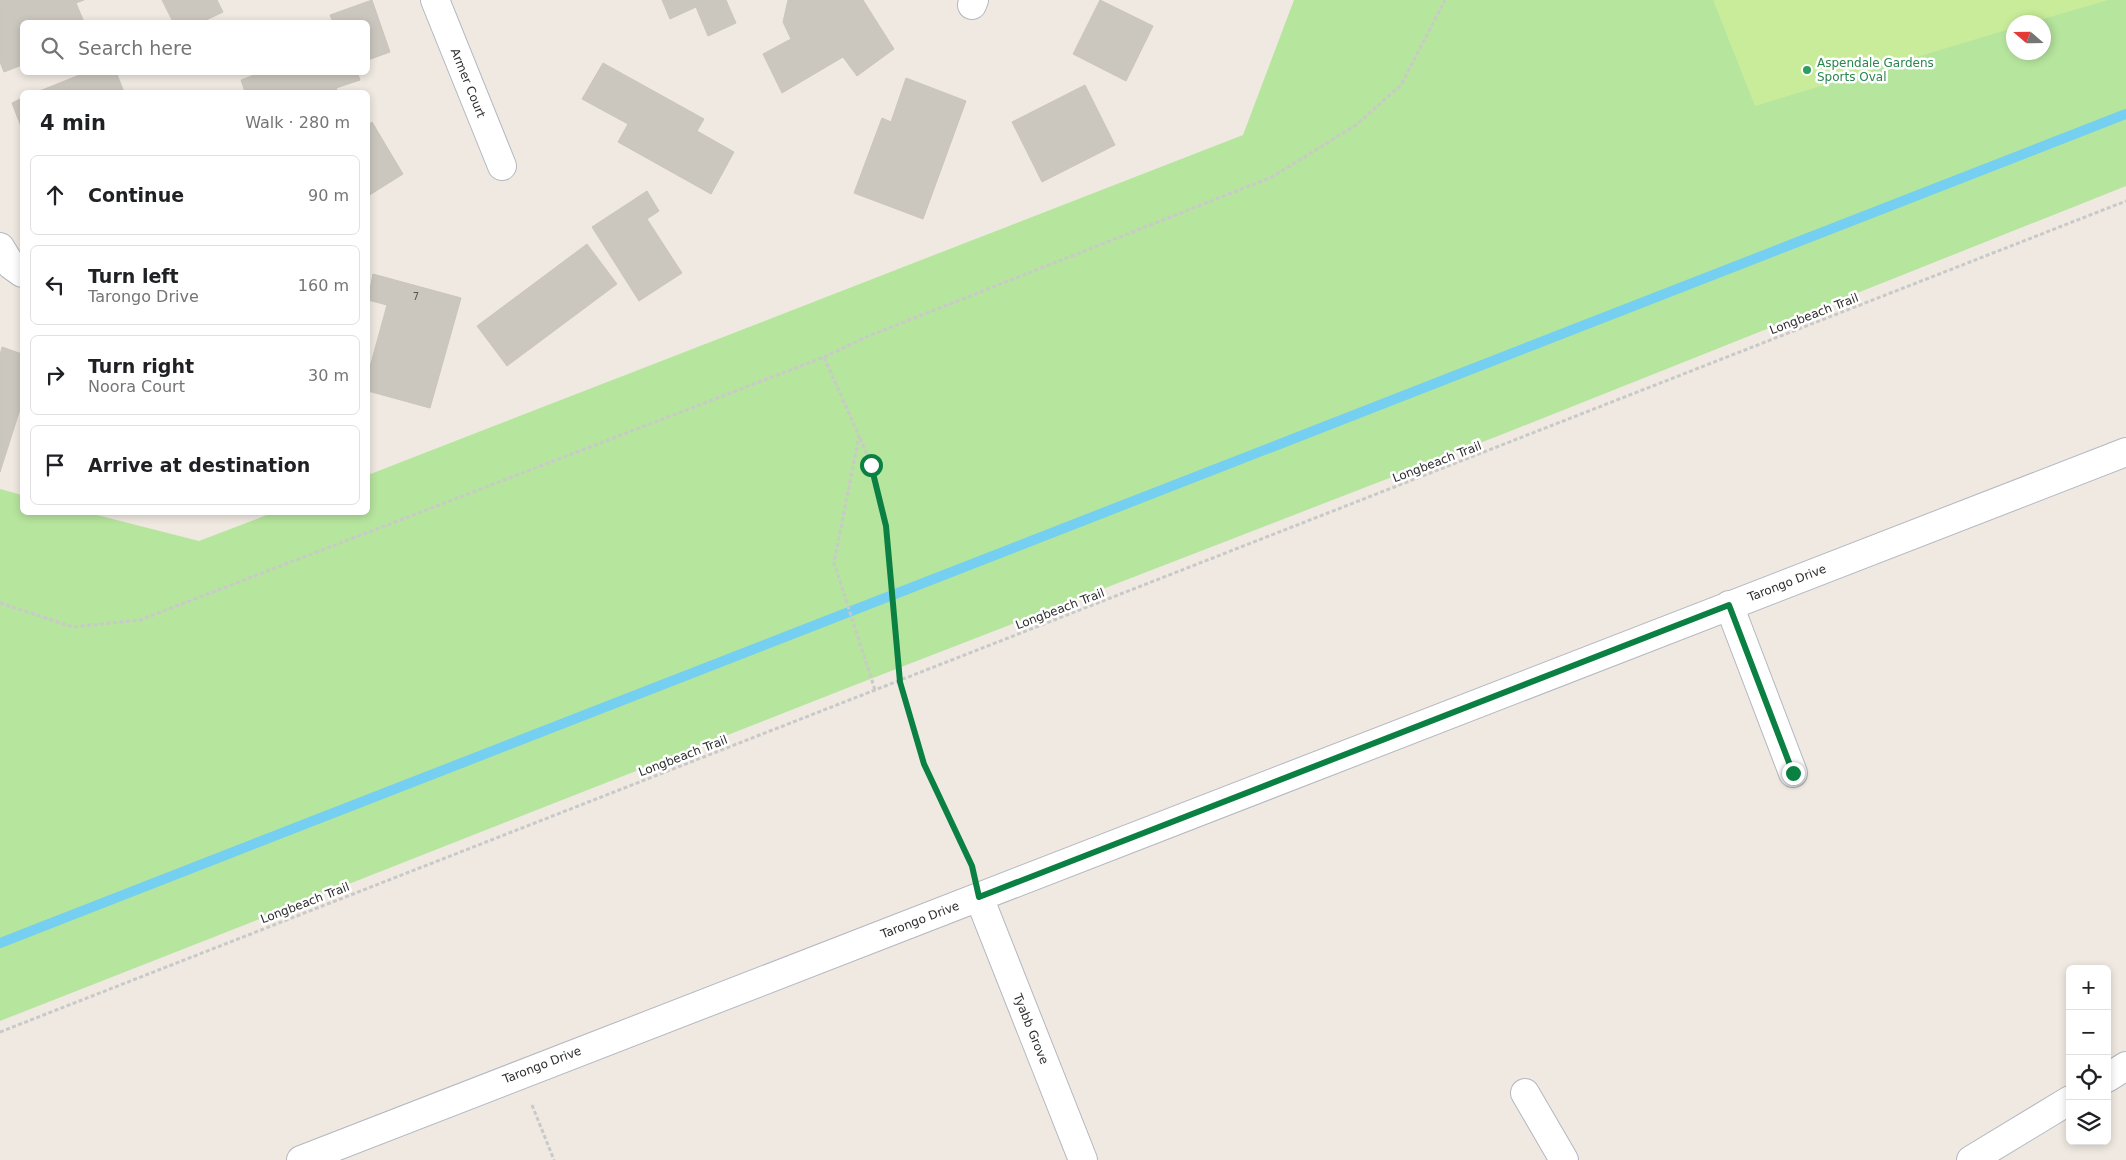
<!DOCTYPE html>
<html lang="en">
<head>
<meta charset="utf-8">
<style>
  :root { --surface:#fff; --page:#f2f2f2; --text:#202124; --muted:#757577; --line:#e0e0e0 }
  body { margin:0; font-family:"DejaVu Sans",sans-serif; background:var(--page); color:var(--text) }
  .controls { position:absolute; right:15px; bottom:15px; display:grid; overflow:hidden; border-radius:8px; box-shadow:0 2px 8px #0003 }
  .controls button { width:45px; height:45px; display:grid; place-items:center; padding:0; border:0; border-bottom:1px solid var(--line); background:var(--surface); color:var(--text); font:25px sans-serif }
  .compass { position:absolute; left:2006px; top:15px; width:45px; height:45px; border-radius:50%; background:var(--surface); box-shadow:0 2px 8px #0003; rotate:290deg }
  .stop { position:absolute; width:15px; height:15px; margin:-11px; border:4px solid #0b8043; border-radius:50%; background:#fff }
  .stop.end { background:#0b8043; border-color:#fff; box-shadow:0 1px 5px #0008 }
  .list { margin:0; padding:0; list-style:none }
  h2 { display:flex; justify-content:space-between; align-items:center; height:65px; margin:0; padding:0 20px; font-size:21px }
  h2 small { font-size:16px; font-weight:400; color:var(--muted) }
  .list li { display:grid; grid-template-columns:32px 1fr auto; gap:15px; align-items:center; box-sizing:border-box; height:80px; margin:0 10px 10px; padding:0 10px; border:1px solid var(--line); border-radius:8px }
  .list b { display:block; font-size:19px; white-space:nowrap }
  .list p { margin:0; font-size:16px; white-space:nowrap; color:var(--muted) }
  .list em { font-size:16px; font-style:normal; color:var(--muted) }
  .icon { flex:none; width:28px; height:28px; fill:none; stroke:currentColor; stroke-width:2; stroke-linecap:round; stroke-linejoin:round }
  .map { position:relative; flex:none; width:2126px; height:1160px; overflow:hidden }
  .search { position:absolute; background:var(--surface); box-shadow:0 2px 8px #0003; left:20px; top:20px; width:350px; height:55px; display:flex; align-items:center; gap:12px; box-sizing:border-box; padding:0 18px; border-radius:8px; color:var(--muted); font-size:19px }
  .panel { position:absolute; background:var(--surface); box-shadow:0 2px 8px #0003; left:20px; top:90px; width:350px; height:425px; border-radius:8px }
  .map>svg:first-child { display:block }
  .green { fill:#b6e59e; fill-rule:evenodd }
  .pitch { fill:#c9ec9a }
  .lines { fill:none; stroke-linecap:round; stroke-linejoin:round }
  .stream { stroke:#75cff0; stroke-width:10 }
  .building { fill:#cbc7bf; stroke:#cbc5ba }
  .minor-casing { stroke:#b4b7c1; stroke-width:30 }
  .path { stroke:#c9c9c9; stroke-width:3; stroke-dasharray:4 2.5; stroke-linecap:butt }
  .minor { stroke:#fff; stroke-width:28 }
  .route { stroke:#0b8043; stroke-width:6 }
  .leisure-dot { fill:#2e9e5b; stroke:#fff; stroke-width:2 }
  .labels { text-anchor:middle; stroke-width:5; stroke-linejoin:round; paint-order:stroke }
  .number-label { font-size:10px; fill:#555452 }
  .leisure-label { font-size:12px; fill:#27864d; stroke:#fff; text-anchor:start }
  .street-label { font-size:12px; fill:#2e2e2e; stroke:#fff }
</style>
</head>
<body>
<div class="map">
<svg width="2126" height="1160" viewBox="0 0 2126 1160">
  <rect width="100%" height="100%" fill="#efe9e1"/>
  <path class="green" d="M1294 0H2126V186L1503 434 860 683 0 1021V489L22 495V512L89 513 199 541 272 513 368 512V475L1243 135ZM2014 22H2044V52H2014Z"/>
  <path class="pitch" d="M1713 0H2108L2033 22H2014L2013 28 1755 106Z"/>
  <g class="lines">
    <path class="stream" d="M0 943 2126 114"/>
  </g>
  <path class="building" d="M0 0H84L76 3 84 22H22V65L4 72 0 62Z
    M162 0H217L223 12 202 22H173Z
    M372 0 390 52 368 60V22H333L330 15Z
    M662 0H726L736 23 708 36 696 7 670 19Z
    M788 0H863L894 49 857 76 843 57 782 93 763 54 791 39 783 22Z
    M1100 0 1153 26 1126 81 1073 54Z
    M603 63 704 119 697 131 734 152 711 194 618 142 628 124 582 99Z
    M87 72H116L124 92H37Z
    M262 72H357L360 80 336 88 338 92H245L241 80Z
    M906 78 966 101 923 219 854 193 882 118 891 122Z
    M1085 85 1115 145 1042 182 1012 122Z
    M22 98V129L12 103Z
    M372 122 403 174 368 196V125Z
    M647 191 659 211 647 219 682 273 639 301 592 227Z
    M587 244 617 284 507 366 477 326Z
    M373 274 461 298 430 408 368 391V374L387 305 368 300Z
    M2 347 22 354V403L0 472V355Z"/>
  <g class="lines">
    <g class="minor-casing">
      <path id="minor" d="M435 0 502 166
        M972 5 974 0
        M0 247 11 265 22 273
        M1729 605 1793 773
        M979 897 1083 1160
        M2107 1078 2126 1066
        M1525 1093 1564 1160
        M301 1160 2126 452
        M1971 1160 2070 1100"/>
    </g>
    <path class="path" d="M824 357 871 335 1272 177 1356 125 1401 85 1445 0
      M860 438 871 465 886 526 900 682 924 764 972 867
      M0 603 73 627 140 620 824 357 859 436 834 563 875 690
      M0 1032 2126 201
      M532 1105 554 1160"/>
    <use href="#minor" class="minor"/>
  </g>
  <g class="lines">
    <path class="route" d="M871 465 886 526 900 682 924 764 972 866 979 897 1729 605 1793 773"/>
  </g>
  <circle class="leisure-dot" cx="1807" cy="70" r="5"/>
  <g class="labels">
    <g class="number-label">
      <text x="416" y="300">7</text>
    </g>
    <g class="leisure-label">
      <text x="1817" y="67">Aspendale Gardens<tspan x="1817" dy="14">Sports Oval</tspan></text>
    </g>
    <g class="street-label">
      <text transform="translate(468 83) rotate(68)" y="4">Armer Court</text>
      <text transform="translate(1814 314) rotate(-21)" y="4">Longbeach Trail</text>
      <text transform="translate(1437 462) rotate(-21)" y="4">Longbeach Trail</text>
      <text transform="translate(1787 583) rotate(-21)" y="4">Tarongo Drive</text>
      <text transform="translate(1060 609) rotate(-21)" y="4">Longbeach Trail</text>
      <text transform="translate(683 756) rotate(-21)" y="4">Longbeach Trail</text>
      <text transform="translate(305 903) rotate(-21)" y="4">Longbeach Trail</text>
      <text transform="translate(920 920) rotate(-21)" y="4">Tarongo Drive</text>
      <text transform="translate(1031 1029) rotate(68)" y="4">Tyabb Grove</text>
      <text transform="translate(542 1065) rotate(-21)" y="4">Tarongo Drive</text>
    </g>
  </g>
</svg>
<div class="controls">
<button>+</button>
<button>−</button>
<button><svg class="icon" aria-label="locate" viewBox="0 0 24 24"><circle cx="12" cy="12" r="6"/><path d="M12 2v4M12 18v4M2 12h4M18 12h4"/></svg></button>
<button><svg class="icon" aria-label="layers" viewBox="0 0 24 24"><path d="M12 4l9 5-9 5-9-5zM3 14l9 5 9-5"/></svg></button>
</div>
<svg class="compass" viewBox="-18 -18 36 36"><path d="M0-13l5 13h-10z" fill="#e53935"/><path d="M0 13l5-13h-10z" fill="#757577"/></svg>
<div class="stop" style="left:871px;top:465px"></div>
<div class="stop end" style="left:1793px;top:773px"></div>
<div class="search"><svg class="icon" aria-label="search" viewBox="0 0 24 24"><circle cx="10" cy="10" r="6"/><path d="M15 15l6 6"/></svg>Search here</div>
<section class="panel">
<h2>4 min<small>Walk · 280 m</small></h2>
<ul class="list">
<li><svg class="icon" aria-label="ahead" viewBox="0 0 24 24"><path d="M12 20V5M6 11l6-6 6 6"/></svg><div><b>Continue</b></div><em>90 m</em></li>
<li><svg class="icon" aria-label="left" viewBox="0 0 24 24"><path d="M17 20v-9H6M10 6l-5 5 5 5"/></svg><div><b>Turn left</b><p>Tarongo Drive</p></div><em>160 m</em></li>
<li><svg class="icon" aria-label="right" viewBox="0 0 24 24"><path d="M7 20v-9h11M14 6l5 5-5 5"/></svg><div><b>Turn right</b><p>Noora Court</p></div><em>30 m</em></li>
<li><svg class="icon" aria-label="arrive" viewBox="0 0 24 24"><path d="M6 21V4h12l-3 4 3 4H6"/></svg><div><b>Arrive at destination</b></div></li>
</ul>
</section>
</div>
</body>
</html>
